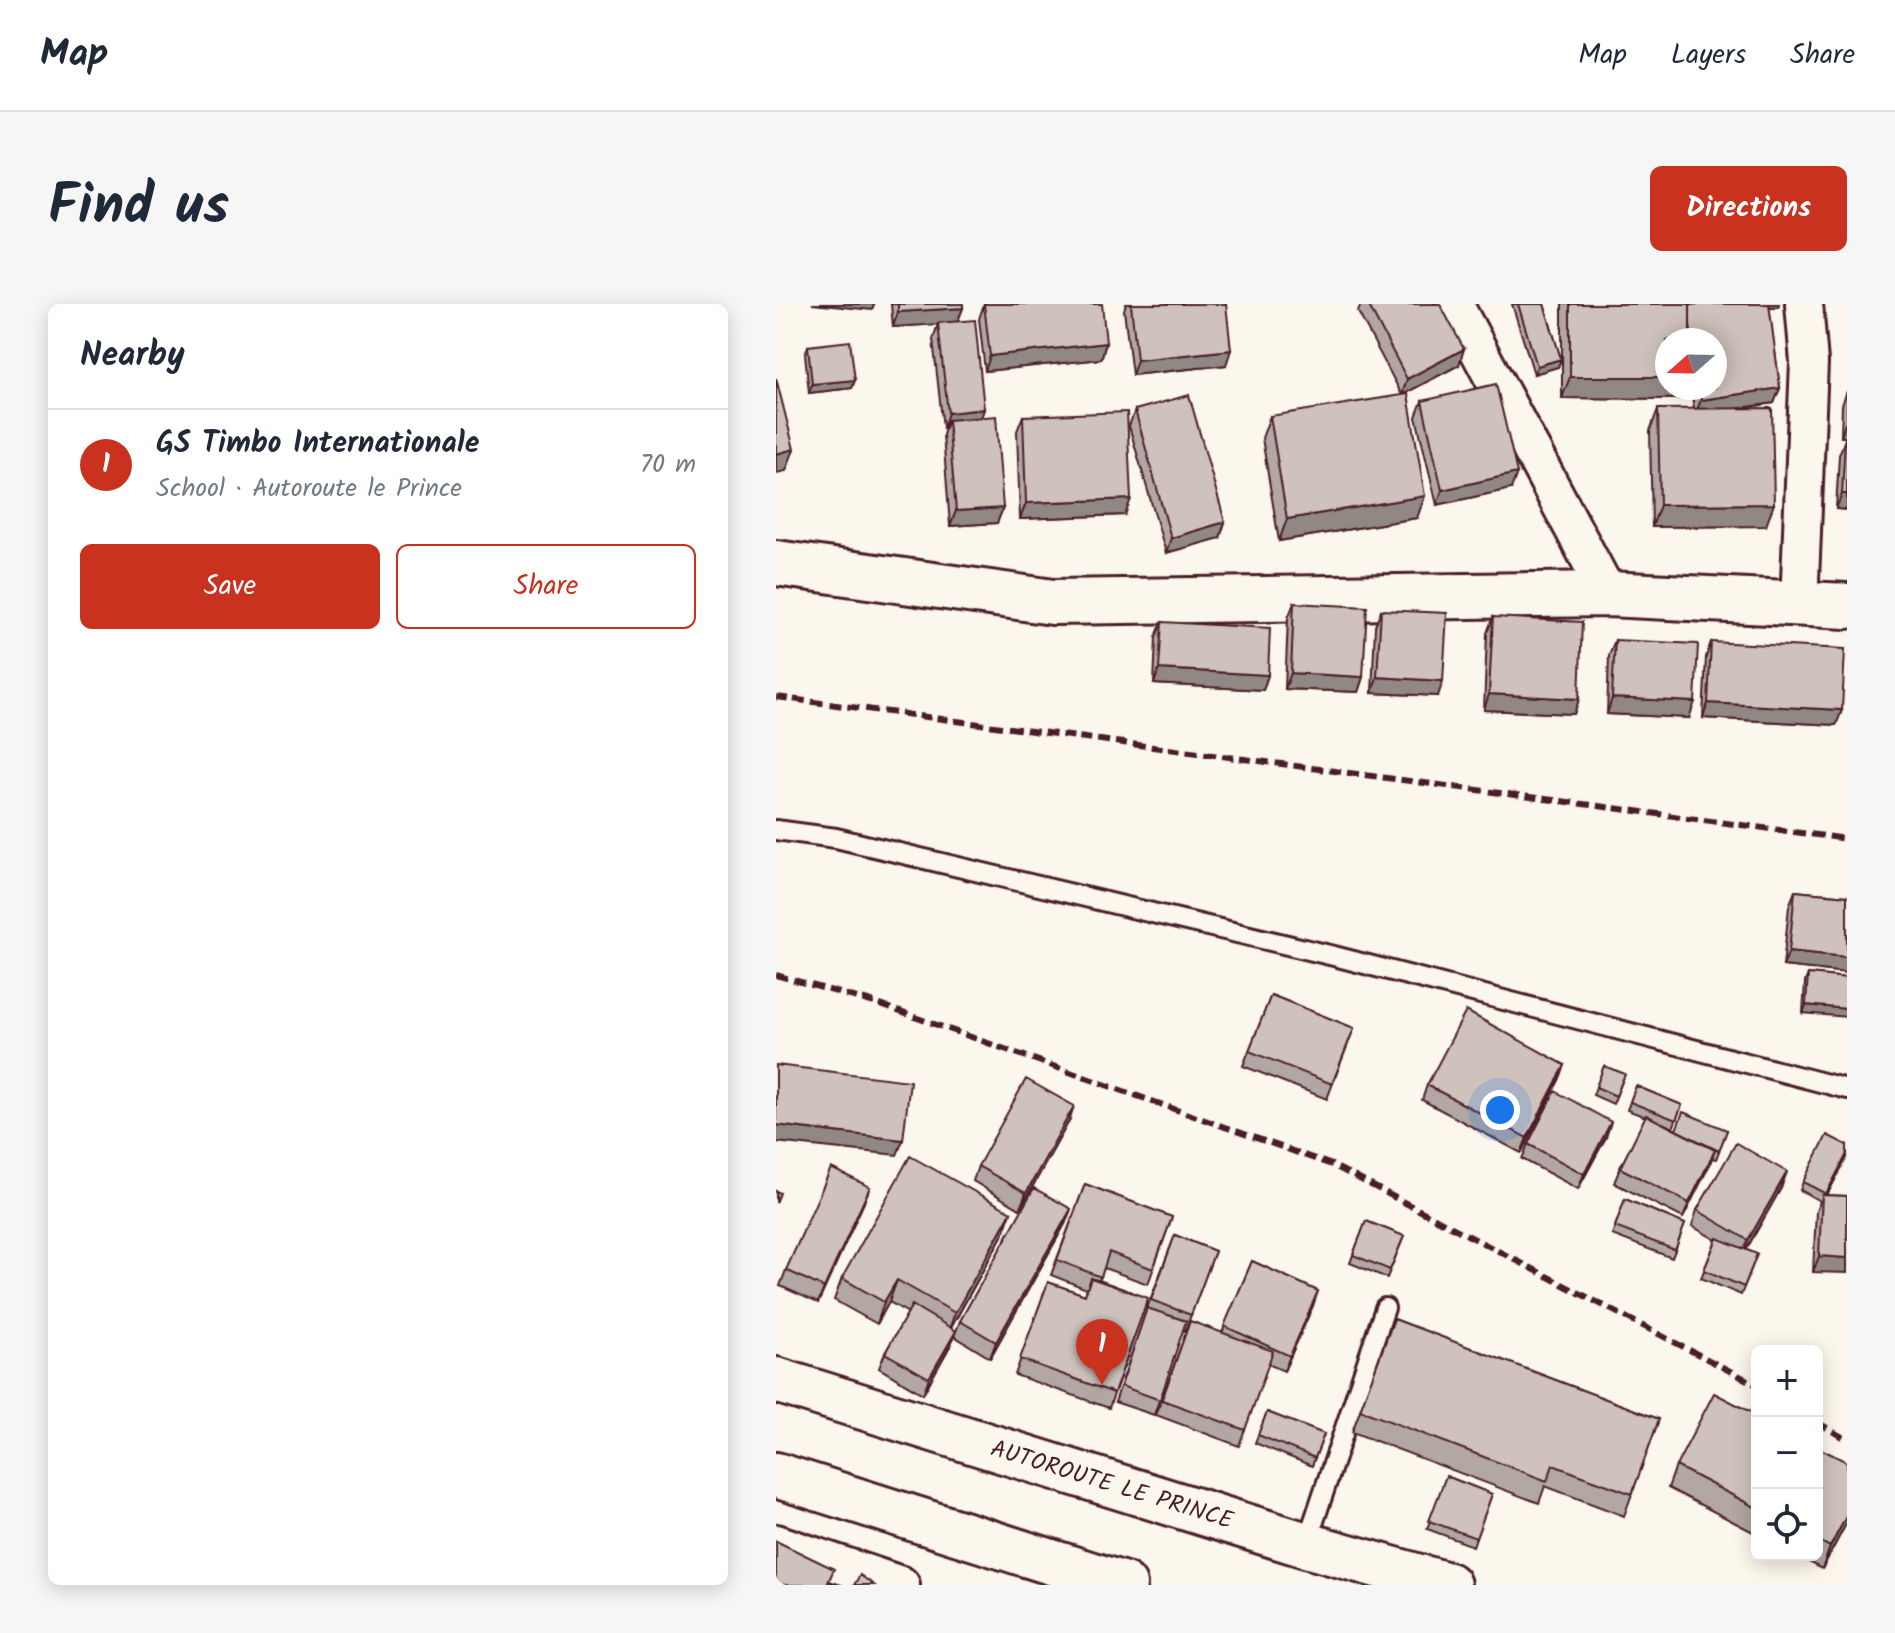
<!DOCTYPE html>
<html lang="en">
<head>
<meta charset="utf-8">
<style>
  :root { --surface:#fff; --page:#f6f6f7; --text:#1f2937; --muted:#747a83; --line:#e0e1e3; --accent:#c8321e }
  body { margin:0; font-family:Kalam,sans-serif; background:var(--page); color:var(--text) }
  .controls { position:absolute; right:24px; bottom:24px; display:grid; overflow:hidden; border-radius:12px; box-shadow:0 4px 20px #0003 }
  .controls button { width:72px; height:72px; display:grid; place-items:center; padding:0; border:0; border-bottom:2px solid var(--line); background:var(--surface); color:var(--text); font:40px sans-serif }
  .compass { position:absolute; left:879px; top:24px; width:72px; height:72px; border-radius:50%; background:var(--surface); box-shadow:0 4px 20px #0003; rotate:250deg }
  .you { position:absolute; left:724px; top:806px; width:28px; height:28px; margin:-20px; border:6px solid #fff; border-radius:50%; background:#1a73e8; box-shadow:0 0 0 12px #1a73e833 }
  .badge { display:grid; place-items:center; width:52px; height:52px; border-radius:50%; background:var(--accent); color:#fff; font-size:26px; font-weight:700 }
  .pin { position:absolute; translate:-50% -66px; filter:drop-shadow(0 2px 4px #0008) }
  .pin::after { content:''; position:absolute; top:42px; width:28px; height:24px; background:inherit; clip-path:polygon(0 0,100% 0,50% 100%) }
  .list { margin:0; padding:0; list-style:none }
  h2 { display:flex; justify-content:space-between; align-items:center; height:104px; margin:0; padding:0 32px; font-size:34px }
  h2 small { font-size:26px; font-weight:400; color:var(--muted) }
  .list li { display:grid; grid-template-columns:52px 1fr auto; gap:24px; align-items:center; box-sizing:border-box; height:112px; padding:0 32px; border-top:2px solid var(--line) }
  .list b { display:block; font-size:30px; white-space:nowrap }
  .list p { margin:0; font-size:26px; white-space:nowrap; color:var(--muted) }
  .list em { font-size:26px; font-style:normal; color:var(--muted) }
  .actions { display:flex; gap:16px; padding:24px 32px }
  .actions a { flex:1; padding:18px 0; border:2px solid var(--accent); border-radius:12px; text-align:center; font-size:28px; color:var(--accent) }
  .actions .main { background:var(--accent); color:#fff }
  .icon { flex:none; width:44px; height:44px; fill:none; stroke:currentColor; stroke-width:2; stroke-linecap:round; stroke-linejoin:round }
  .map { position:relative; flex:none; width:1071px; height:1281px; overflow:hidden; border-radius:12px }
  header { display:flex; align-items:center; gap:48px; box-sizing:border-box; height:112px; padding:0 40px; background:var(--surface); border-bottom:2px solid var(--line) }
  header strong { font-size:38px }
  nav { display:flex; gap:44px; margin-inline-start:auto; font-size:28px }
  .intro { display:flex; align-items:center; justify-content:space-between; box-sizing:border-box; height:192px; padding:0 48px }
  h1 { margin:0; font-size:56px }
  .button { padding:20px 36px; border-radius:12px; background:var(--accent); color:#fff; font-size:28px; font-weight:700 }
  main { display:flex; gap:48px; padding:0 48px }
  aside { flex:1; background:var(--surface); border-radius:12px; box-shadow:0 4px 20px #0003 }
  .map>svg:first-child { display:block }
  .lines { fill:none; stroke-linecap:round; stroke-linejoin:round }
  .lane-casing { stroke:#4a1f2b; stroke-width:24 }
  .street-casing { stroke:#4a1f2b; stroke-width:42 }
  .secondary-casing { stroke:#4a1f2b; stroke-width:50 }
  .primary-casing { stroke:#4a1f2b; stroke-width:50 }
  .lane { stroke:#fbf7ec; stroke-width:18 }
  .street { stroke:#fbf7ec; stroke-width:36 }
  .secondary { stroke:#fbf7ec; stroke-width:44 }
  .primary { stroke:#fbf7ec; stroke-width:44 }
  .rail { stroke:#4a1f2b; stroke-width:6; stroke-dasharray:12 6; stroke-linecap:butt }
  .wall { fill:#b2a7a2; stroke:#4a1f2b; stroke-width:2 }
  .shaded-wall { fill:#918884; stroke:#4a1f2b; stroke-width:2 }
  .building { fill:#cfc2bc; stroke:#4a1f2b; stroke-width:2 }
  .labels { text-anchor:middle; stroke-width:7; stroke-linejoin:round; paint-order:stroke }
  .street-label { font-size:24px; fill:#4a1f2b; stroke:#fbf7ec }
</style>
</head>
<body>
<header>
<strong>Map</strong>
<nav><a>Map</a><a>Layers</a><a>Share</a></nav>
</header>
<div class="intro"><h1>Find us</h1><a class="button">Directions</a></div>
<main>
<aside>
<h2>Nearby<small></small></h2>
<ul class="list">
<li><span class="badge">1</span><div><b>GS Timbo Internationale</b><p>School · Autoroute le Prince</p></div><em>70 m</em></li>
</ul>
<div class="actions"><a class="main">Save</a><a>Share</a></div>
</aside>
<div class="map">
<svg width="1071" height="1281" viewBox="0 0 1071 1281">
  <rect width="100%" height="100%" fill="#fbf7ec"/>
  <filter id="ink" filterUnits="userSpaceOnUse"><feTurbulence type="fractalNoise" baseFrequency=".0125" numOctaves="2"/><feDisplacementMap in="SourceGraphic" scale="16" xChannelSelector="R" yChannelSelector="G"/><feConvolveMatrix kernelMatrix="1 2 1 2 8 2 1 2 1" color-interpolation-filters="sRGB"/></filter>
  <g filter="url(#ink)">
    <g class="lines">
      <g class="lane-casing">
        <path id="lane" d="M0 526 60 534 558 652 1071 785
          M530 1241 609 1004"/>
      </g>
      <g class="street-casing">
        <path id="street" d="M678 0 832 290
          M1023 300 1033 58 1028 0
          M0 1239 125 1281"/>
      </g>
      <g class="secondary-casing">
        <path id="secondary" d="M0 259 277 298 832 290 1071 302"/>
      </g>
      <g class="primary-casing">
        <path id="primary" d="M0 1076 530 1241 672 1281
          M0 1171 348 1281"/>
      </g>
      <use href="#lane" class="lane"/>
      <use href="#street" class="street"/>
      <use href="#secondary" class="secondary"/>
      <use href="#primary" class="primary"/>
      <path class="rail" d="M0 393 1071 535
        M0 671 99 699 556 861 981 1081
        M1041 1118 1071 1136"/>
    </g>
    <path class="wall" d="M115 0H187V4L182 17 208 105 205 113 227 204 221 219 174 222 167 131 169 124H167L157 35 162 20 117 23Z
      M208 0 330 39 325 55 209 67 203 15Z
      M350 0H450V61L356 71 348 6Z
      M585 0H664L683 61 626 91 582 8Z
      M736 0H768L785 55 782 63 758 70Z
      M786 0H914V1L1002 3H993L1004 84 998 99 965 104 990 222 876 223 874 127 882 105H918L915 84H939V36H891L906 95 786 94Z
      M32 42 79 76 76 84 33 89 29 50Z
      M1071 87V133H1065L1066 101Z
      M646 97 735 185 661 201 640 113Z
      M359 106 449 218 444 234 390 249 353 122Z
      M247 112 349 211 244 215 241 127Z
      M494 112 641 214 503 237 486 134Z
      M1069 135H1071V206L1060 205 1063 151Z
      M518 299 587 373 582 388 509 385 512 314Z
      M605 306 662 392 596 389 599 322Z
      M717 313 803 395 798 410 708 406 711 329Z
      M386 318 492 371 487 386 378 380 380 333Z
      M839 336 913 414 831 410 833 351Z
      M935 338 1066 406 1060 421 927 414 930 353Z
      M1019 587 1071 592V669L1007 662 1013 602Z
      M1032 670 1071 674 1027 709 1029 678Z
      M495 691 578 724 551 795 467 762Z
      M789 761 783 776 745 849 646 796 651 781Z
      M828 762 849 770 837 800 817 791Z
      M860 782 906 801 897 824 886 819 900 826H951L940 855 936 854 907 914 838 879 844 864 870 813 851 806Z
      M293 817 244 905 197 877 202 862Z
      M830 833 802 885 746 855 752 840Z
      M1071 841V853L1051 891 1071 892 1037 968 1040 907 1044 897 1024 886 1027 878Z
      M309 880 396 913 372 980 328 964 323 976 372 994 333 1104 239 1071 272 978 309 991 311 985 275 971Z
      M1005 884 970 946 981 950 965 991 925 974 940 936 916 922 921 906Z
      M849 895 909 920 896 954 836 931Z
      M88 898 42 999 4 982 10 966Z
      M295 905 289 920 214 1054 178 1032 174 1042 147 1090 103 1064 109 1049 132 1009 113 998 101 1020 58 996 66 974 235 908 227 930 175 1024 180 1027 184 1017Z
      M590 917 628 932 611 974 574 959Z
      M399 931 439 947 409 1027 407 1026 378 1111 339 1098 371 1004Z
      M476 957 542 987 508 1067 492 1060 463 1142 380 1111 414 1017 446 1029Z
      M618 1015 883 1115 848 1212 769 1182 763 1199 576 1128Z
      M491 1108 548 1130 536 1162 479 1139Z
      M981 1111V1230L892 1184 900 1162Z
      M1041 1143 1071 1218 1046 1265 1020 1251H1041Z
      M670 1172 716 1190 697 1242 651 1225Z"/>
    <path class="shaded-wall" d="M36 0H98L96 6Z
      M973 0H1003L1002 3H972Z
      M187 4 181 19 117 23 122 8Z
      M330 39 325 55 209 67 214 52Z
      M688 45 683 61 626 91 631 75Z
      M455 46 450 61 356 71 361 56Z
      M785 55 782 63 758 70 761 62Z
      M794 73H891V84H910L906 95 786 94Z
      M79 76 76 84 33 89 36 80Z
      M1004 84 998 99 919 111 925 96Z
      M208 105 203 120 172 116 169 124H167L172 109Z
      M1070 117 1071 133H1065Z
      M18 145 10 167 0 169V150Z
      M741 169 735 185 661 201 666 186Z
      M1066 190H1071V206L1060 205Z
      M649 192 641 214 503 237 511 215Z
      M355 195 349 211 244 215 250 199Z
      M998 200 990 222 876 223 884 201Z
      M227 204 221 219 174 222 180 207Z
      M449 218 444 234 390 249 395 234Z
      M383 365 492 371 487 386 378 380Z
      M515 369 587 373 582 388 509 385Z
      M601 373 667 377 662 392 596 389Z
      M713 390 803 395 798 410 708 406Z
      M836 394 919 398 913 414 831 410Z
      M932 399 1066 406 1060 421 927 414Z
      M1013 647 1071 653V669L1007 662Z
      M1030 701 1071 705V713L1027 709Z
      M789 761 783 776 745 849 751 834Z
      M298 802 293 817 244 905 250 889Z
      M835 818 830 833 802 885 808 870Z
      M0 821 127 836 121 851 0 838Z
      M939 846 933 862 907 914 913 899Z
      M1071 850V853L1047 898 1050 890Z
      M1011 868 1005 884 967 951 972 936Z
      M94 883 88 898 42 999 48 984Z
      M295 905 289 920 214 1054 220 1038Z
      M235 908 227 930 171 1031 179 1009Z
      M1043 952 1071 954V969L1037 968Z
      M121 976 113 998 101 1020 108 998Z
      M542 987 537 1002 508 1067 514 1052Z
      M180 1027 174 1042 147 1090 153 1074Z
      M1071 1211V1218L1046 1265 1054 1243Z"/>
    <path class="building" d="M122 0H187V4L122 8Z
      M208 0H326L330 39 214 52Z
      M355 0H450L455 46 361 56Z
      M592 0H664L688 45 631 75Z
      M742 0H768L785 55 761 62Z
      M794 0H914V36H891V73H794Z
      M923 0H993L1004 84 925 96 923 84H939V36H916L914 20V1Z
      M199 16 208 105 172 109 162 19Z
      M74 37 79 76 36 80 32 42Z
      M0 74 18 145 0 150Z
      M720 80 741 169 666 186 646 97Z
      M632 90 649 192 511 215 494 112Z
      M413 91 449 218 395 234 359 106Z
      M996 104 998 200 884 201 882 105Z
      M351 108 355 195 250 199 247 112Z
      M220 112 227 204 180 207 172 116Z
      M1069 135H1071V190H1066Z
      M518 299 591 303 587 373 515 369Z
      M605 306 671 309 667 377 601 373Z
      M717 313 806 318 803 395 713 390Z
      M386 318 494 324 492 371 383 365Z
      M839 336 922 340 919 398 836 394Z
      M935 338 1069 345 1066 406 932 399Z
      M1019 587 1071 592V653L1013 647Z
      M1032 670 1071 674V705L1030 701Z
      M495 691 578 724 556 780 473 747Z
      M690 707 789 761 751 834 651 781Z
      M0 761 134 777 127 836 0 821Z
      M828 762 849 770 840 792 820 783Z
      M250 775 298 802 250 889 202 862Z
      M860 782 906 801 900 816 854 798Z
      M779 787 835 818 808 870 752 840Z
      M907 808 951 826 943 847 900 826Z
      M870 811 939 846 913 899 844 864Z
      M1051 831 1071 841V850L1050 890 1027 878Z
      M960 839 1011 868 972 936 921 906Z
      M134 852 235 908 179 1009 121 976 108 998 66 974Z
      M55 864 94 883 48 984 10 966Z
      M309 880 396 913 377 965 333 948 325 973 281 956Z
      M258 884 295 905 220 1038 184 1017Z
      M0 887 4 889 0 899Z
      M1046 891 1071 892V954L1043 952Z
      M849 895 909 920 899 946 839 923Z
      M590 917 628 932 614 966 577 951Z
      M399 931 439 947 415 1011 375 996Z
      M941 934 981 950 968 983 928 966Z
      M476 957 542 987 514 1052 448 1022Z
      M315 974 372 994 338 1089 244 1055 272 978 309 991Z
      M136 1001 180 1027 153 1074 109 1049Z
      M371 1004 410 1017 384 1096 345 1082Z
      M618 1015 883 1115 856 1190 777 1161 771 1177 584 1106Z
      M414 1017 497 1047 469 1126 386 1096Z
      M938 1089 981 1111V1204L900 1162Z
      M491 1108 548 1130 539 1154 482 1131Z
      M1041 1143 1071 1158V1211L1054 1243 1041 1236Z
      M670 1172 716 1190 700 1234 653 1217Z
      M0 1237 58 1265 51 1281H0Z
      M84 1271 98 1281H78Z"/>
  </g>
  <g class="labels">
    <g class="street-label">
      <text transform="translate(336 1180) rotate(17)" y="8">AUTOROUTE LE PRINCE</text>
    </g>
  </g>
</svg>
<div class="controls">
<button>+</button>
<button>−</button>
<button><svg class="icon" aria-label="locate" viewBox="0 0 24 24"><circle cx="12" cy="12" r="6"/><path d="M12 2v4M12 18v4M2 12h4M18 12h4"/></svg></button>
</div>
<svg class="compass" viewBox="-18 -18 36 36"><path d="M0-13l5 13h-10z" fill="#e53935"/><path d="M0 13l5-13h-10z" fill="#747a83"/></svg>
<div class="you"></div>
<div class="pin badge" style="left:326px;top:1081px">1</div>
</div>
</main>
</body>
</html>
